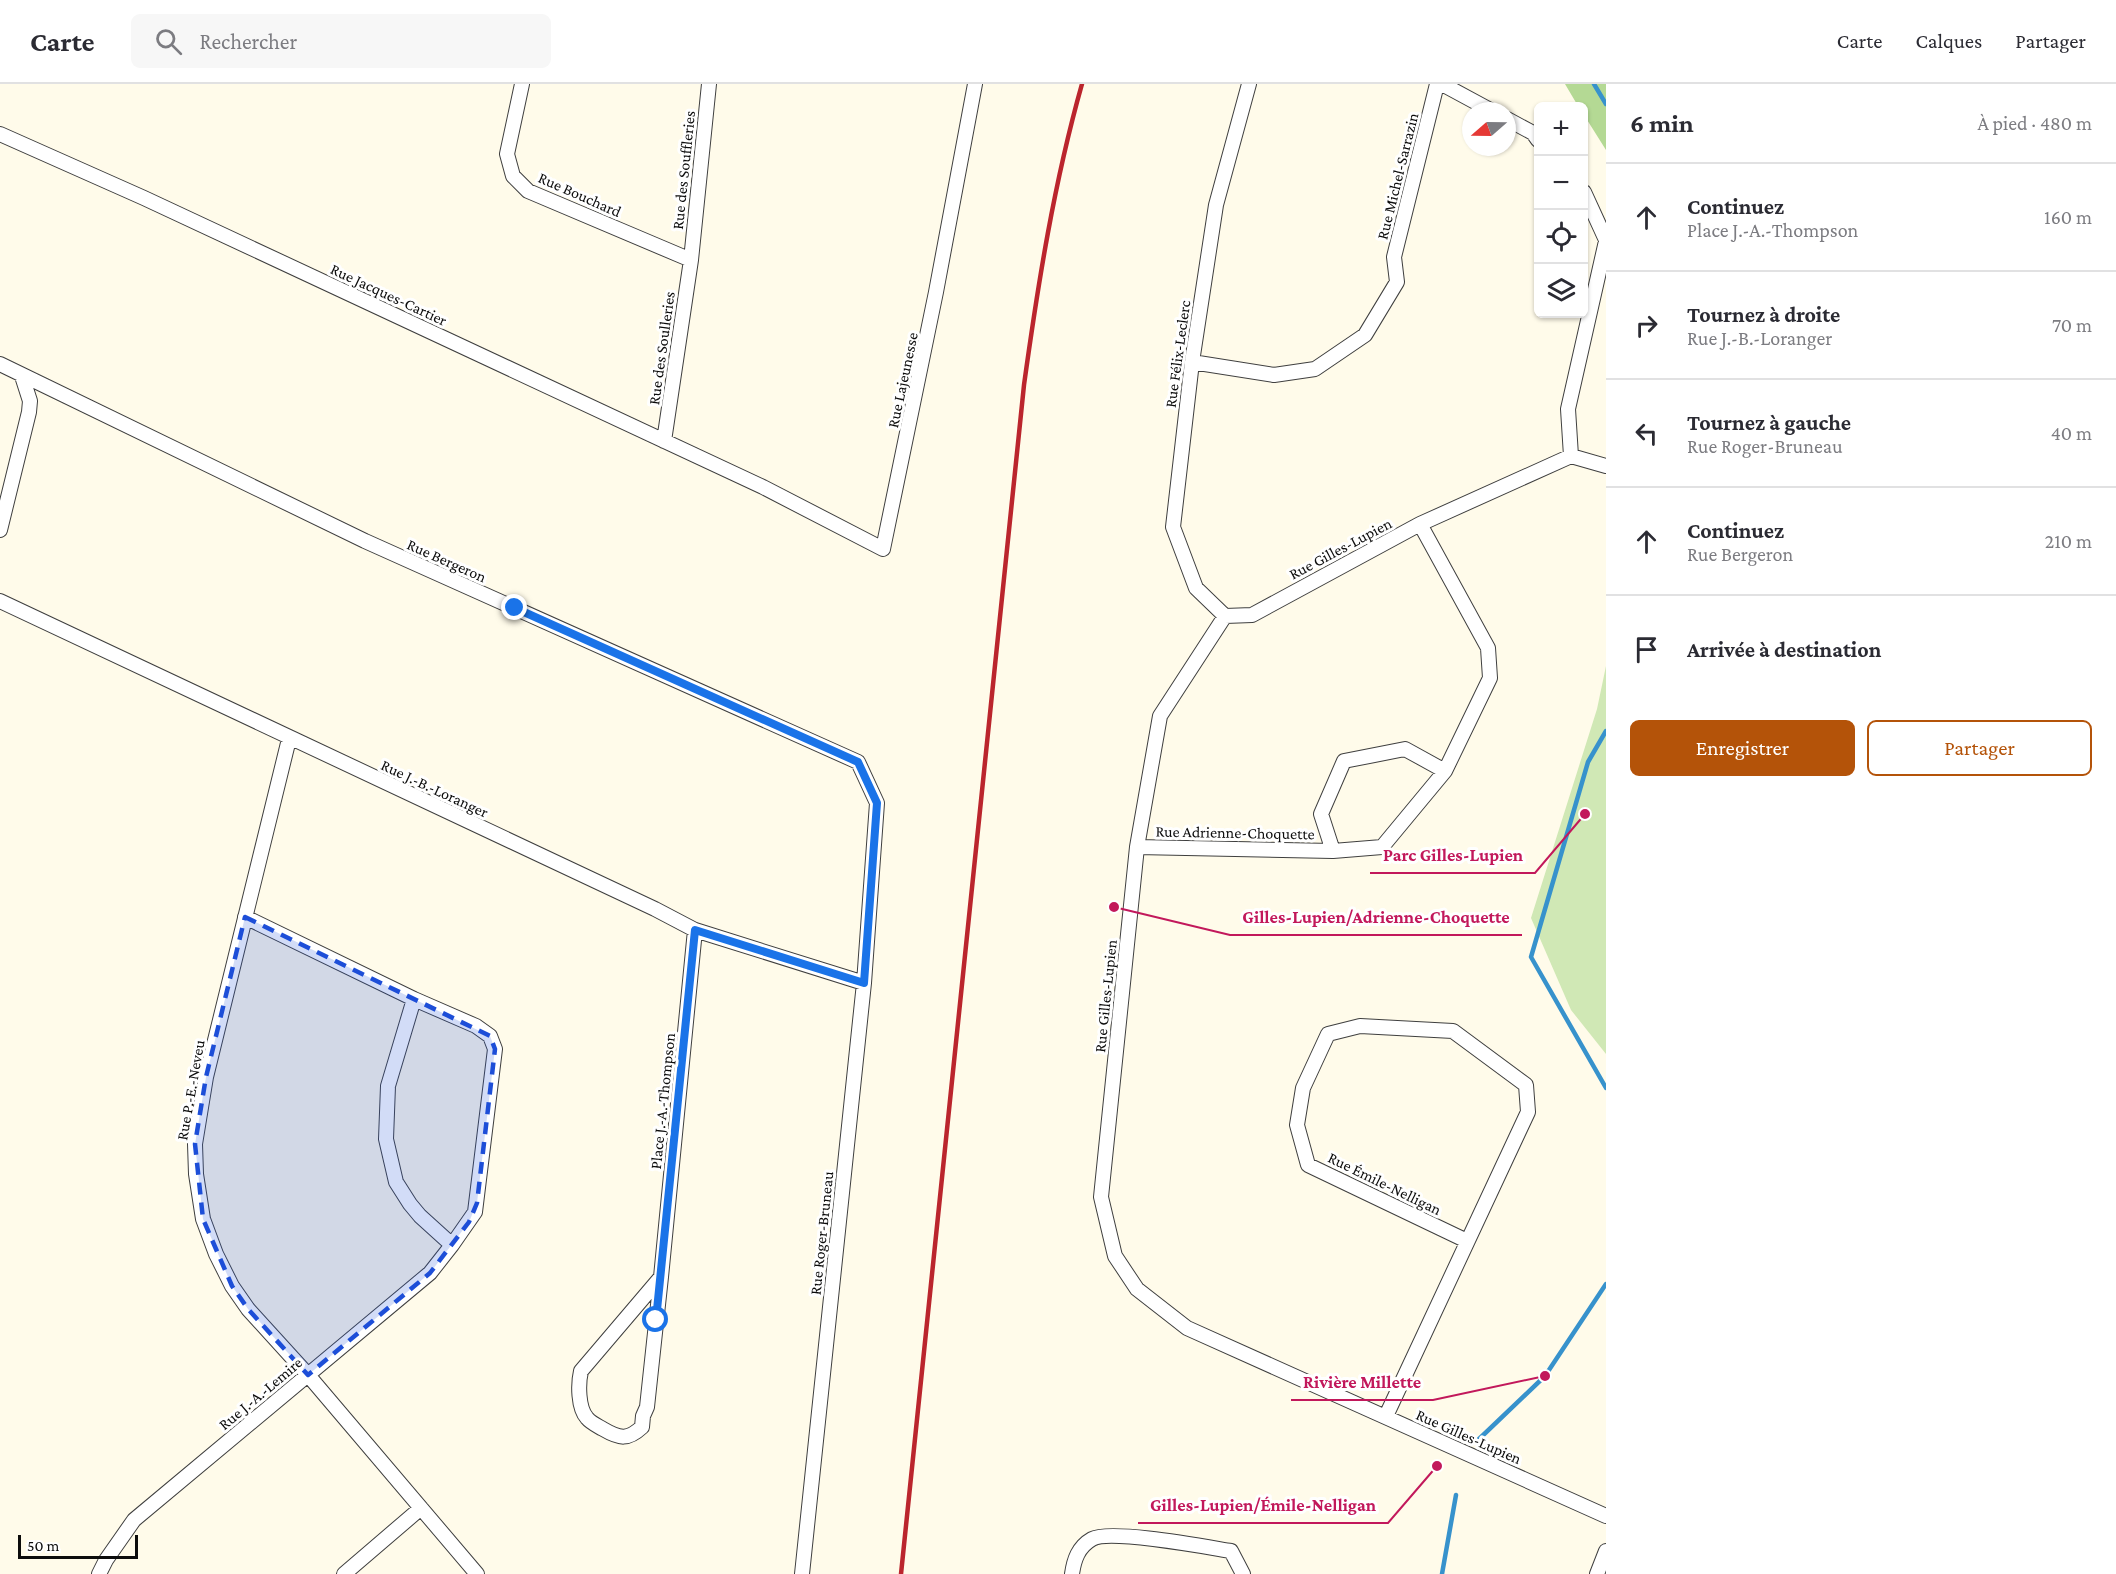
<!DOCTYPE html>
<html lang="fr">
<head>
<meta charset="utf-8">
<style>
  :root { --surface:#fff; --page:#f7f7f7; --text:#2b2b33; --muted:#7c7c81; --line:#e1e1e2; --accent:#b45309 }
  body { margin:0; font-family:"Crimson Pro",serif; background:var(--page); color:var(--text) }
  .controls { position:absolute; right:18px; top:18px; display:grid; overflow:hidden; border-radius:9px; box-shadow:0 2px 4px #0004 }
  .controls button { width:54px; height:54px; display:grid; place-items:center; padding:0; border:0; border-bottom:2px solid var(--line); background:var(--surface); color:var(--text); font:30px sans-serif }
  .compass { position:absolute; left:1462px; top:18px; width:54px; height:54px; border-radius:50%; background:var(--surface); box-shadow:0 2px 4px #0004; rotate:250deg }
  .scale { position:absolute; left:18px; bottom:15px; width:120px; box-sizing:border-box; padding-left:6px; border:3px solid #0c0c0c; border-top:0; font-size:16px; line-height:21px; white-space:nowrap; color:#0c0c0c; -webkit-text-stroke:4px #fff; paint-order:stroke }
  .stop { position:absolute; width:18px; height:18px; margin:-14px; border:4px solid #1a73e8; border-radius:50%; background:#fff }
  .stop.end { background:#1a73e8; border-color:#fff; box-shadow:0 2px 6px #0008 }
  .list { margin:0; padding:0; list-style:none }
  h2 { display:flex; justify-content:space-between; align-items:center; height:78px; margin:0; padding:0 24px; font-size:26px }
  h2 small { font-size:20px; font-weight:400; color:var(--muted) }
  .list li { display:grid; grid-template-columns:39px 1fr auto; gap:18px; align-items:center; box-sizing:border-box; height:108px; padding:0 24px; border-top:2px solid var(--line) }
  .list b { display:block; font-size:22px; white-space:nowrap }
  .list p { margin:0; font-size:20px; white-space:nowrap; color:var(--muted) }
  .list em { font-size:20px; font-style:normal; color:var(--muted) }
  .actions { display:flex; gap:12px; padding:18px 24px }
  .actions a { flex:1; padding:14px 0; border:2px solid var(--accent); border-radius:9px; text-align:center; font-size:21px; color:var(--accent) }
  .actions .main { background:var(--accent); color:#fff }
  .icon { flex:none; width:33px; height:33px; fill:none; stroke:currentColor; stroke-width:2; stroke-linecap:round; stroke-linejoin:round }
  .map { position:relative; flex:none; width:1606px; height:1490px; overflow:hidden }
  header { display:flex; align-items:center; gap:36px; box-sizing:border-box; height:84px; padding:0 30px; background:var(--surface); border-bottom:2px solid var(--line) }
  header strong { font-size:28px }
  nav { display:flex; gap:33px; margin-inline-start:auto; font-size:21px }
  .search { width:420px; height:54px; background:var(--page); display:flex; align-items:center; gap:15px; box-sizing:border-box; padding:0 21px; border-radius:9px; color:var(--muted); font-size:22px }
  main { display:flex }
  aside { flex:1; background:var(--surface) }
  .map>svg:first-child { display:block }
  .green { fill:#d0e8b5 }
  .forest { fill:#b4d994 }
  .lines { fill:none; stroke-linecap:round; stroke-linejoin:round }
  .stream { stroke:#3792cc; stroke-width:4.5 }
  .minor-casing { stroke:#3f3f3f; stroke-width:16 }
  .minor { stroke:#fff; stroke-width:14 }
  .rail { stroke:#bb252d; stroke-width:4.5 }
  .route { stroke:#1a73e8; stroke-width:8 }
  .marked { fill:#1d4ed8; fill-opacity:0.2; stroke:#1d4ed8; stroke-width:4.5; stroke-dasharray:12 8; stroke-linejoin:round }
  .labels { text-anchor:middle; stroke-width:6; stroke-linejoin:round; paint-order:stroke }
  .street-label { font-size:16px; fill:#0c0c0c; stroke:#fff }
  .leader { fill:none; stroke:#c2185b; stroke-width:2 }
  .callout-dot { fill:#c2185b; stroke:#fff; stroke-width:2 }
  .callout-label { font-size:18px; text-anchor:middle; font-weight:bold; fill:#c2185b; stroke:#fff; stroke-width:6; stroke-linejoin:round; paint-order:stroke }
</style>
</head>
<body>
<header>
<strong>Carte</strong>
<div class="search"><svg class="icon" aria-label="search" viewBox="0 0 24 24"><circle cx="10" cy="10" r="6"/><path d="M15 15l6 6"/></svg>Rechercher</div>
<nav><a>Carte</a><a>Calques</a><a>Partager</a></nav>
</header>
<main>
<div class="map">
<svg width="1606" height="1490" viewBox="0 0 1606 1490">
  <rect width="100%" height="100%" fill="#fffbea"/>
  <path class="green" d="M1606 582V970L1571 926 1531 834 1597 625Z"/>
  <path class="forest" d="M1565 0H1606V66L1584 31V22H1578Z"/>
  <g class="lines">
    <path class="stream" d="M1594 0 1606 20
      M1606 647 1588 678 1531 873 1606 1004
      M1478 1356 1545 1292 1606 1200
      M1442 1490 1456 1411"/>
    <g class="minor-casing">
      <path id="minor" d="M522 0 507 70 513 92 528 107 691 176
        M1442 0 1492 27
        M1507 35 1533 49 1538 56
        M0 50 144 114 763 403 883 465 936 208 975 0
        M1584 108 1606 156
        M1192 278 1274 291 1315 285 1365 251 1397 198 1394 173 1437 0
        M0 280 365 457 858 678 877 719 864 899 802 1490
        M664 357 691 176 709 0
        M1571 372 1568 325 1606 157
        M0 446 29 328 30 317 22 292
        M0 517 655 825 695 846 864 899
        M1225 532 1160 632 1137 763 1101 1113 1115 1172 1137 1205 1187 1244 1606 1432
        M1225 532 1196 504 1173 443 1192 278 1216 121 1249 0
        M1225 532 1252 531 1420 440 1571 372 1606 382
        M289 655 206 993 195 1060 196 1090 203 1135 216 1170 232 1202 248 1225 308 1291 477 1490
        M1137 763 1333 767 1382 763 1445 687 1490 594 1488 564 1420 440
        M1333 767 1321 730 1344 677 1405 665 1445 687
        M414 915 388 1002 386 1055 396 1098 410 1120 420 1132 452 1161
        M661 1193 581 1287C578 1300 578 1324 587 1334 591 1339 598 1342 603 1345 620 1355 628 1356 642 1343L643 1332 647 1323 661 1193 695 846
        M1386 1332 1528 1028 1526 1001 1453 947 1360 942 1328 950 1303 1004 1297 1041 1308 1081 1467 1157
        M99 1490 106 1476 134 1436 430 1189 452 1161 475 1128 495 965 490 952 476 942 414 915 245 833
        M344 1490 421 1424
        M1072 1490C1074 1476 1078 1463 1092 1455 1110 1445 1206 1463 1231 1467L1243 1490
        M1597 1490 1606 1467"/>
    </g>
    <use href="#minor" class="minor"/>
    <path class="rail" d="M901 1490 1024 301C1038 200 1054 99 1082 0"/>
  </g>
  <g class="lines">
    <path class="route" d="M515 524 858 678 877 719 864 899 695 846 656 1236"/>
  </g>
  <path class="marked" d="M245 833 490 952 495 965 477 1119 469 1138 430 1189 308 1291 248 1225 232 1202 203 1135 195 1060 206 993Z"/>
  <g class="labels">
    <g class="street-label">
      <text transform="translate(683 86) rotate(-84)" y="6">Rue des Souffleries</text>
      <text transform="translate(1397 92) rotate(-76)" y="6">Rue Michel-Sarrazin</text>
      <text transform="translate(580 110) rotate(24)" y="6">Rue Bouchard</text>
      <text transform="translate(389 210) rotate(25)" y="6">Rue Jacques-Cartier</text>
      <text transform="translate(661 264) rotate(-82)" y="6">Rue des Soulleries</text>
      <text transform="translate(1177 270) rotate(-82)" y="6">Rue Félix-Leclerc</text>
      <text transform="translate(902 296) rotate(-78)" y="6">Rue Lajeunesse</text>
      <text transform="translate(1340 464) rotate(-28)" y="6">Rue Gilles-Lupien</text>
      <text transform="translate(447 476) rotate(24)" y="6">Rue Bergeron</text>
      <text transform="translate(435 704) rotate(25)" y="6">Rue J.-B.-Loranger</text>
      <text transform="translate(1235 748) rotate(1)" y="6">Rue Adrienne-Choquette</text>
      <text transform="translate(1105 912) rotate(-84)" y="6">Rue Gilles-Lupien</text>
      <text transform="translate(190 1006) rotate(-80)" y="6">Rue P.-E.-Neveu</text>
      <text transform="translate(662 1017) rotate(-84)" y="6">Place J.-A.-Thompson</text>
      <text transform="translate(1385 1099) rotate(26)" y="6">Rue Émile-Nelligan</text>
      <text transform="translate(821 1149) rotate(-84)" y="6">Rue Roger-Bruneau</text>
      <text transform="translate(260 1309) rotate(-40)" y="6">Rue J.-A.-Lemire</text>
      <text transform="translate(1469 1352) rotate(24)" y="6">Rue Gilles-Lupien</text>
    </g>
  </g>
  <path class="leader" d="M1585 730L1535 789H1370M1114 823L1230 851H1522M1545 1292L1433 1316H1291M1437 1382L1388 1439H1138"/>
  <g class="callout-dot">
    <circle cx="1585" cy="730" r="6"/>
    <circle cx="1114" cy="823" r="6"/>
    <circle cx="1545" cy="1292" r="6"/>
    <circle cx="1437" cy="1382" r="6"/>
  </g>
  <g class="callout-label">
    <text x="1453" y="777">Parc Gilles-Lupien</text>
    <text x="1376" y="839">Gilles-Lupien/Adrienne-Choquette</text>
    <text x="1362" y="1304">Rivière Millette</text>
    <text x="1263" y="1427">Gilles-Lupien/Émile-Nelligan</text>
  </g>
</svg>
<div class="controls">
<button>+</button>
<button>−</button>
<button><svg class="icon" aria-label="locate" viewBox="0 0 24 24"><circle cx="12" cy="12" r="6"/><path d="M12 2v4M12 18v4M2 12h4M18 12h4"/></svg></button>
<button><svg class="icon" aria-label="layers" viewBox="0 0 24 24"><path d="M12 4l9 5-9 5-9-5zM3 14l9 5 9-5"/></svg></button>
</div>
<svg class="compass" viewBox="-18 -18 36 36"><path d="M0-13l5 13h-10z" fill="#e53935"/><path d="M0 13l5-13h-10z" fill="#7c7c81"/></svg>
<div class="scale">50 m</div>
<div class="stop" style="left:656px;top:1236px"></div>
<div class="stop end" style="left:515px;top:524px"></div>
</div>
<aside>
<h2>6 min<small>À pied · 480 m</small></h2>
<ul class="list">
<li><svg class="icon" aria-label="ahead" viewBox="0 0 24 24"><path d="M12 20V5M6 11l6-6 6 6"/></svg><div><b>Continuez</b><p>Place J.-A.-Thompson</p></div><em>160 m</em></li>
<li><svg class="icon" aria-label="right" viewBox="0 0 24 24"><path d="M7 20v-9h11M14 6l5 5-5 5"/></svg><div><b>Tournez à droite</b><p>Rue J.-B.-Loranger</p></div><em>70 m</em></li>
<li><svg class="icon" aria-label="left" viewBox="0 0 24 24"><path d="M17 20v-9H6M10 6l-5 5 5 5"/></svg><div><b>Tournez à gauche</b><p>Rue Roger-Bruneau</p></div><em>40 m</em></li>
<li><svg class="icon" aria-label="ahead" viewBox="0 0 24 24"><path d="M12 20V5M6 11l6-6 6 6"/></svg><div><b>Continuez</b><p>Rue Bergeron</p></div><em>210 m</em></li>
<li><svg class="icon" aria-label="arrive" viewBox="0 0 24 24"><path d="M6 21V4h12l-3 4 3 4H6"/></svg><div><b>Arrivée à destination</b></div></li>
</ul>
<div class="actions"><a class="main">Enregistrer</a><a>Partager</a></div>
</aside>
</main>
</body>
</html>
